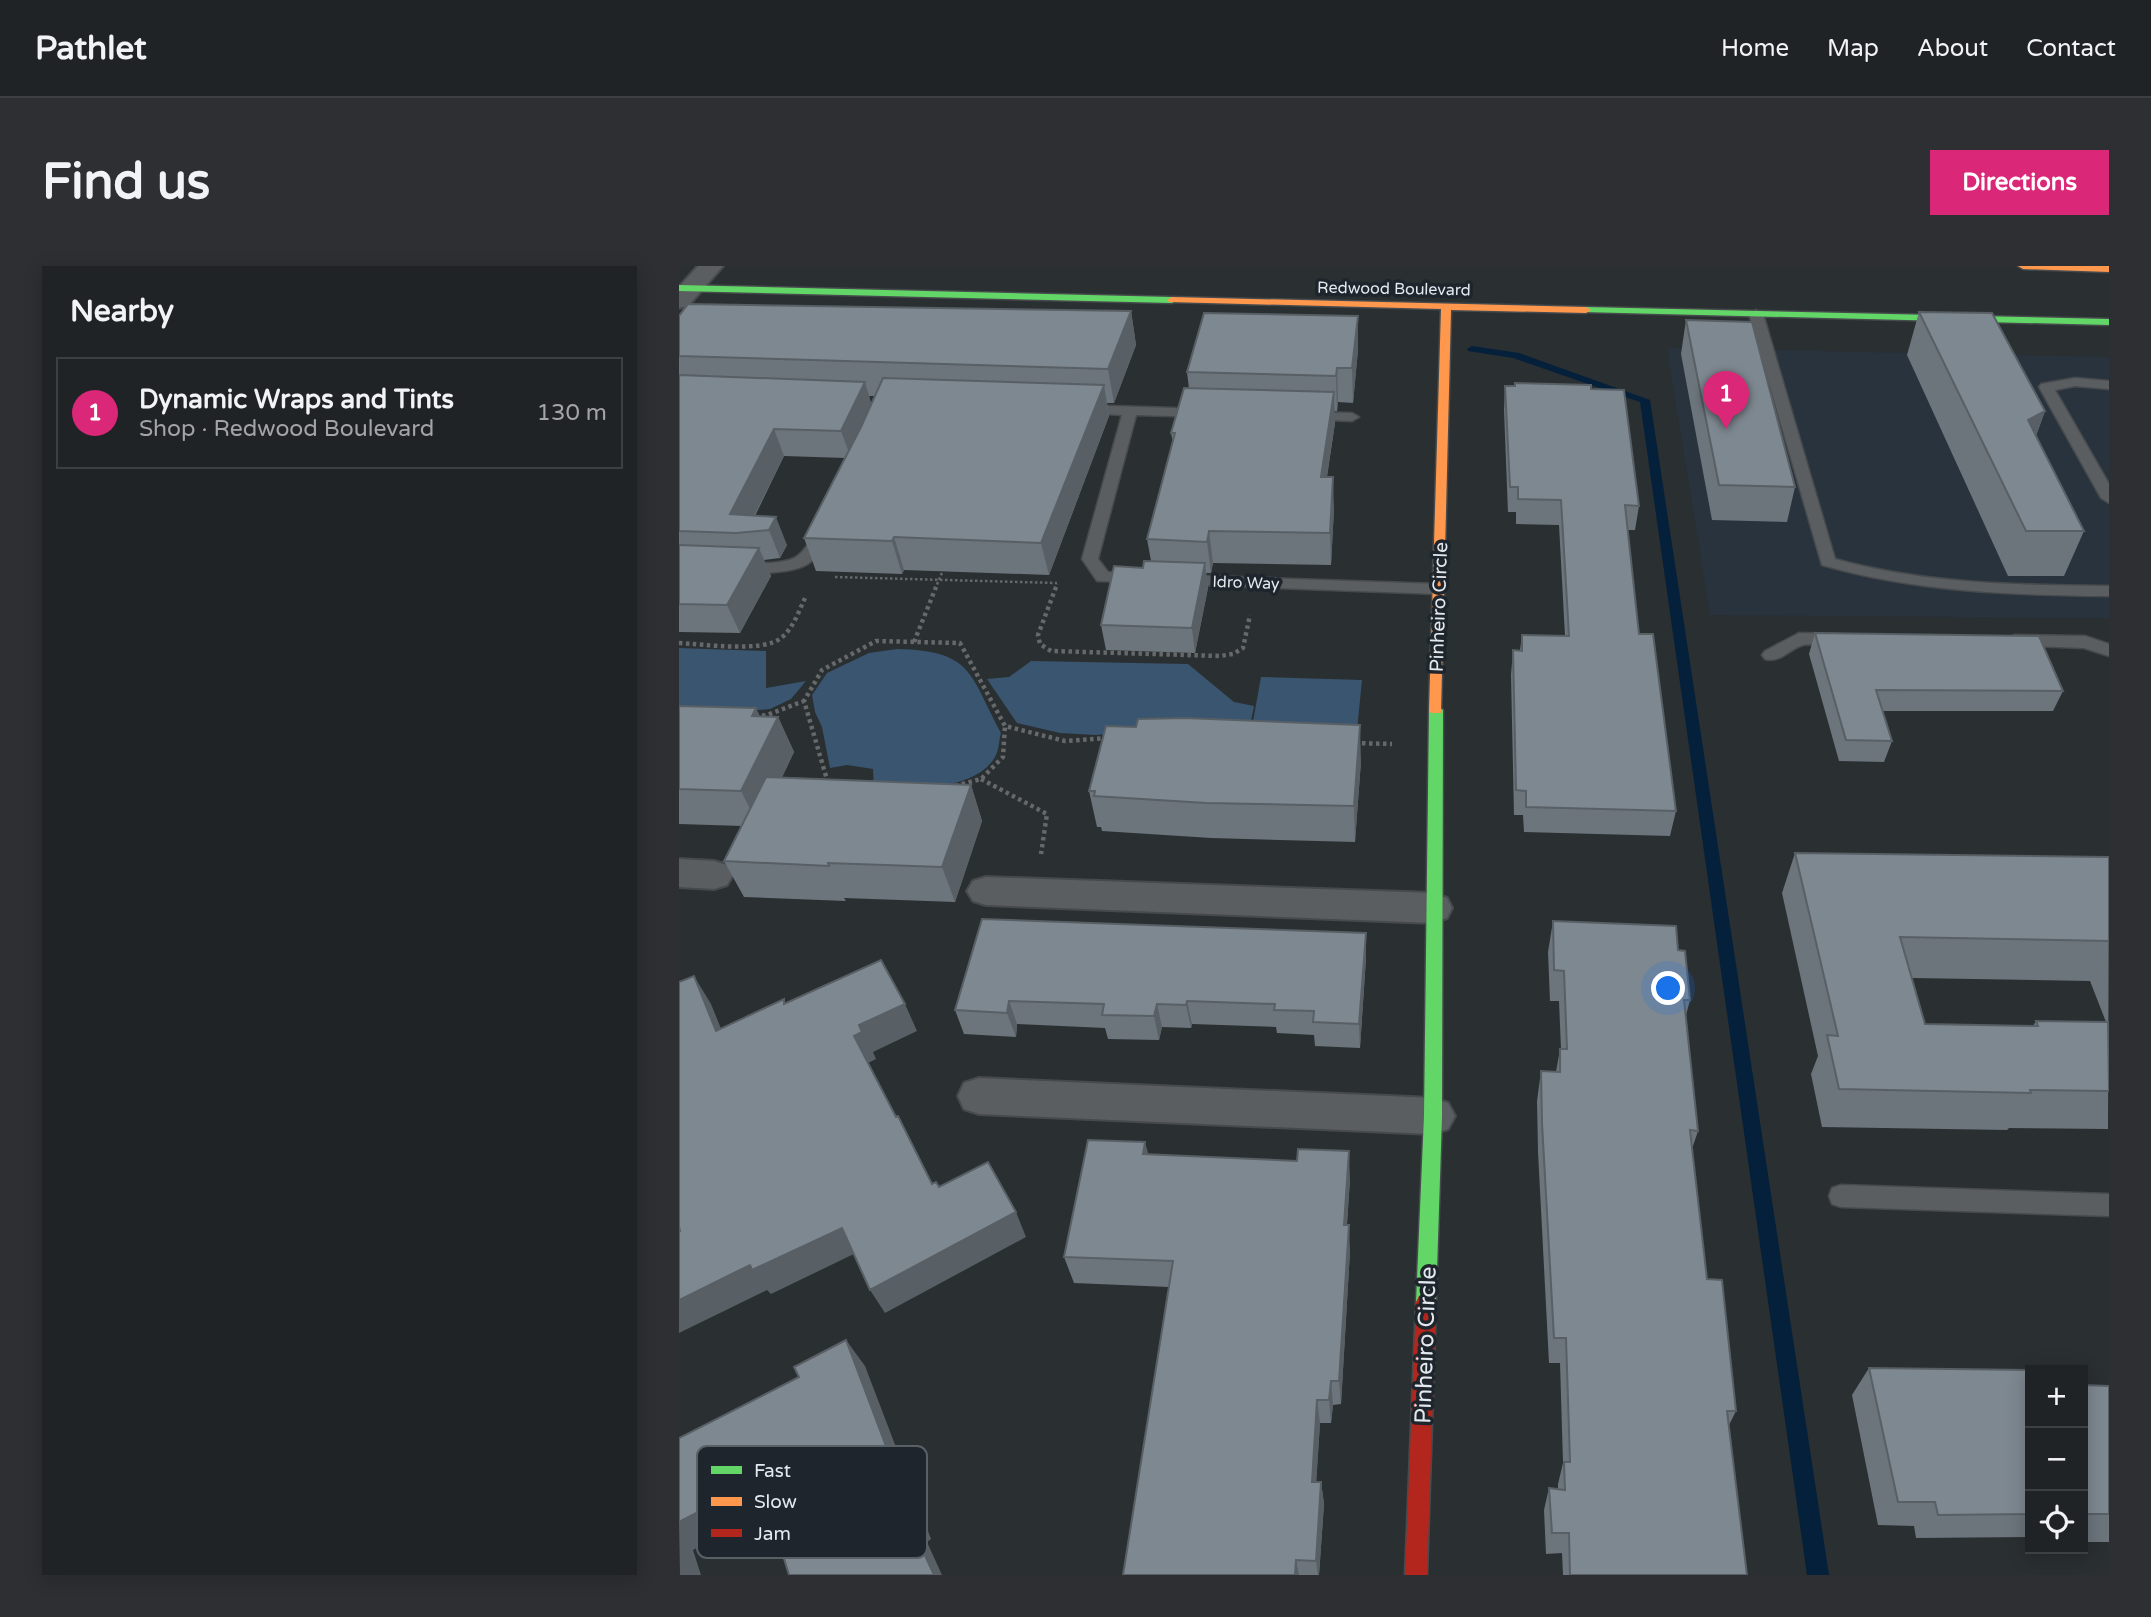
<!DOCTYPE html>
<html lang="en">
<head>
<meta charset="utf-8">
<style>
  :root { --surface:#202326; --page:#2d2f32; --text:#f1f3f6; --muted:#a2a4a7; --line:#3d4043; --accent:#db2777 }
  body { margin:0; font-family:"Varela Round",sans-serif; background:var(--page); color:var(--text) }
  .controls { position:absolute; right:21px; bottom:21px; display:grid; overflow:hidden; border-radius:0px; box-shadow:0 4px 18px #0003 }
  .controls button { width:63px; height:63px; display:grid; place-items:center; padding:0; border:0; border-bottom:2px solid var(--line); background:var(--surface); color:var(--text); font:35px sans-serif }
  .you { position:absolute; left:990px; top:723px; width:24px; height:24px; margin:-18px; border:5px solid #fff; border-radius:50%; background:#1a73e8; box-shadow:0 0 0 10px #1a73e833 }
  .badge { display:grid; place-items:center; width:46px; height:46px; border-radius:50%; background:var(--accent); color:#fff; font-size:23px; font-weight:700 }
  .pin { position:absolute; translate:-50% -58px; filter:drop-shadow(0 2px 4px #0008) }
  .pin::after { content:''; position:absolute; top:37px; width:24px; height:21px; background:inherit; clip-path:polygon(0 0,100% 0,50% 100%) }
  .list { margin:0; padding:0; list-style:none }
  h2 { display:flex; justify-content:space-between; align-items:center; height:91px; margin:0; padding:0 28px; font-size:30px }
  h2 small { font-size:23px; font-weight:400; color:var(--muted) }
  .list li { display:grid; grid-template-columns:46px 1fr auto; gap:21px; align-items:center; box-sizing:border-box; height:112px; margin:0 14px 14px; padding:0 14px; border:2px solid var(--line); border-radius:0px }
  .list b { display:block; font-size:26px; white-space:nowrap }
  .list p { margin:0; font-size:23px; white-space:nowrap; color:var(--muted) }
  .list em { font-size:23px; font-style:normal; color:var(--muted) }
  .icon { flex:none; width:38px; height:38px; fill:none; stroke:currentColor; stroke-width:2; stroke-linecap:round; stroke-linejoin:round }
  .map { position:relative; flex:none; width:1430px; height:1309px; overflow:hidden; border-radius:0px }
  header { display:flex; align-items:center; gap:42px; box-sizing:border-box; height:98px; padding:0 35px; background:var(--surface); border-bottom:2px solid var(--line) }
  header strong { font-size:33px }
  nav { display:flex; gap:38px; margin-inline-start:auto; font-size:24px }
  .intro { display:flex; align-items:center; justify-content:space-between; box-sizing:border-box; height:168px; padding:0 42px }
  h1 { margin:0; font-size:49px }
  .button { padding:18px 32px; border-radius:0px; background:var(--accent); color:#fff; font-size:24px; font-weight:700 }
  main { display:flex; gap:42px; padding:0 42px }
  aside { flex:1; background:var(--surface); border-radius:0px; box-shadow:0 4px 18px #0003 }
  .map>svg:first-child { display:block }
  .built { fill:#28333e }
  .green { fill:#3a556f }
  .lines { fill:none; stroke-linecap:round; stroke-linejoin:round }
  .stream { fill:#04203b; fill-rule:evenodd }
  .lane-casing { stroke:#464a4c; stroke-width:3 }
  .street-casing { stroke:#464a4c; stroke-width:4 }
  .fast-casing { stroke:#464a4c; stroke-width:3 }
  .slow-casing { stroke:#464a4c; stroke-width:3 }
  .jam-casing { stroke:#464a4c; stroke-width:3 }
  .path-far1 { stroke:#66686a; stroke-width:2.5; stroke-dasharray:2.5 2.5; stroke-linecap:butt }
  .path { stroke:#66686a; stroke-width:4.5; stroke-dasharray:3.5 3.5; stroke-linecap:butt }
  .lane { fill:#5b5e61; fill-rule:evenodd }
  .street { fill:#5b5e61; fill-rule:evenodd }
  .fast { fill:#63d668; fill-rule:evenodd }
  .slow { fill:#ff974d; fill-rule:evenodd }
  .jam { fill:#b3261e; fill-rule:evenodd }
  .wall { fill:#6c757c; fill-rule:evenodd }
  .shaded-wall { fill:#585f65 }
  .building { fill:#7e8890; stroke:#585f65; stroke-width:2 }
  .labels { text-anchor:middle; stroke-width:7; stroke-linejoin:round; paint-order:stroke }
  .far-street-label { font-size:16px; fill:#e4e9ee; stroke:#1e252c }
  .street-label { font-size:19px; fill:#e4e9ee; stroke:#1e252c }
  .near-street-label { font-size:23px; fill:#e4e9ee; stroke:#1e252c }
  .key { fill:#1e252c; stroke:#596066; stroke-width:2 }
  .key-label { font-size:19px; fill:#e4e9ee }
</style>
</head>
<body>
<header>
<strong>Pathlet</strong>
<nav><a>Home</a><a>Map</a><a>About</a><a>Contact</a></nav>
</header>
<div class="intro"><h1>Find us</h1><a class="button">Directions</a></div>
<main>
<aside>
<h2>Nearby<small></small></h2>
<ul class="list">
<li><span class="badge">1</span><div><b>Dynamic Wraps and Tints</b><p>Shop · Redwood Boulevard</p></div><em>130 m</em></li>
</ul>
</aside>
<div class="map">
<svg width="1430" height="1309" viewBox="0 0 1430 1309">
  <rect width="100%" height="100%" fill="#2a2f32"/>
  <path class="built" d="M988 82 1430 91V352L1031 349Z"/>
  <path class="green" d="M0 382 87 385V422L127 415 112 433 91 443 0 451Z
    M218 383C294 385 290 407 322 467 320 474 320 483 317 489 300 525 229 523 195 526L194 503 168 499 151 502 143 461 136 446 133 429 148 407 190 387Z
    M352 395 509 398 555 436 575 440 572 455 417 469 381 467 338 457 308 413 330 411Z
    M582 411 683 414 678 464 573 461Z"/>
  <g class="lines">
    <path class="stream" d="M793 80 840 87 971 134 1150 1309H1128L961 136 834 92 789 85 788 83Z"/>
    <g class="lane-casing">
      <path id="lane" d="M1077 44 1084 48 1156 293C1246 318 1337 319 1430 320V330C1332 329 1238 326 1143 299L1070 48Z
        M1396 112 1430 115V123L1396 120 1376 124 1430 218V237L1422 232 1360 121 1362 118Z
        M401 139 526 143 533 147 526 151 457 149 419 293 429 306 466 308 468 312 466 316 418 315 403 293 443 149 396 146 394 143Z
        M628 146 673 147 680 151 673 155 623 153 621 150 623 147Z
        M145 258 153 263C147 275 139 292 127 299 100 313 32 305 0 304V294C24 295 98 303 117 291 128 284 133 270 139 260Z
        M499 309 760 318 768 323 760 328 493 318 491 314 493 310Z
        M1120 367 1160 368 1169 374C1158 387 1135 374 1121 380 1109 385 1100 397 1086 393L1083 389 1086 385Z
        M1335 369 1406 370 1430 378V390L1405 382 1329 379 1326 375Z
        M1162 919 1430 928V950L1162 941 1153 938 1150 930 1153 922Z"/>
    </g>
    <g class="street-casing">
      <path id="street" d="M19 0H44L9 40 0 42V21Z
        M0 593 35 595 48 599 54 609 48 619 35 623 0 621Z
        M307 611 754 627 768 632 773 642 768 652 754 657 307 639 294 635 288 625 294 615Z
        M300 812 754 832 769 837 776 850 769 863 754 868 300 848 285 843 279 830 285 817Z"/>
    </g>
    <g class="fast-casing">
      <path id="fast" d="M0 19 493 31 498 34 493 37 0 25Z
        M907 41 1430 53V59L903 46 902 44Z
        M757 439 764 444 763 850 757 1036 754 1042 747 1045 740 1042 737 1036 745 850 750 444Z"/>
    </g>
    <g class="slow-casing">
      <path id="slow" d="M1339 0H1430V6L1344 3Z
        M493 31 907 41 912 44 907 47 772 44 762 447H752L750 444 762 43 490 36 488 34Z"/>
    </g>
    <g class="jam-casing">
      <path id="jam" d="M747 1027 754 1030 757 1036 748 1309H726L737 1036 740 1030Z"/>
    </g>
    <path class="path-far1" d="M156 311 378 317
      M256 323 265 302
      M376 323 378 318"/>
    <path class="path" d="M377 321 359 369 361 378 372 385 541 390 554 388 564 382 571 349
      M235 376 257 321
      M0 377C23 378 84 387 102 372 115 362 120 344 127 330
      M76 450 88 449 125 435
      M676 477 713 478
      M302 513 368 548 362 588
      M149 517 125 435 143 404 197 375 281 377 326 460 386 475 429 472
      M276 520 302 513 324 491 326 460"/>
    <use href="#lane" class="lane"/>
    <use href="#street" class="street"/>
    <use href="#fast" class="fast"/>
    <use href="#slow" class="slow"/>
    <use href="#jam" class="jam"/>
  </g>
  <path class="wall" d="M452 45 457 79 435 137H428L430 150 370 309 225 304 223 308 137 305 125 272 166 192 105 190 76 250 108 279 101 292 85 294 92 310 61 367 0 366V50ZM190 130H197L192 139Z
    M1240 46 1366 145 1357 170 1405 265 1385 310H1329L1228 89Z
    M679 50V84L674 137 659 136 658 145H655L656 157 648 211 655 243 652 299 534 297 532 307H527L529 322 516 387 427 384 422 359 464 302 472 295 468 273 494 177 492 167 510 123 508 106Z
    M1007 54 1116 221 1108 256 1033 254 1002 88Z
    M826 120 912 123 960 240 956 264H949L960 368 997 545 991 570 845 566 844 549H835L832 409 834 384H841L843 369 886 370 880 259 837 258V246H829L825 144Z
    M1136 367 1384 425 1374 445H1204L1213 475 1205 496 1160 495 1130 388Z
    M0 440 81 450 99 451 115 486 103 511 292 519 303 555 276 636 165 632 167 635 65 631 45 595 63 560 0 558Z
    M682 495 676 576 532 572 423 565 422 561H418L410 525Z
    M1116 587 1430 591 1429 863 1330 862 1328 864 1143 861 1132 808 1139 790 1103 627ZM1233 712 1411 715 1427 756 1357 755 1354 760 1246 758Z
    M874 655 999 684 1011 734 1007 749 1019 865 1013 883 1028 1013 1057 1145 1050 1159 1068 1309H884L883 1287 867 1288 865 1244 870 1222 879 1223V1218L884 1197 881 1097H870L859 886 858 835 862 805 877 806 881 783H882L880 735H871L869 686Z
    M687 667V692L681 782 636 780 635 769 598 767 597 761 513 758 512 762 483 761 480 774 429 773 426 762 338 758 337 771 285 768 276 744Z
    M470 889 671 913 668 959 671 985 662 1138 654 1139 652 1157H641L637 1216H642L645 1238 640 1309H444L490 1021 395 1017 385 991Z
    M1190 1102 1351 1104V1271L1237 1272 1235 1260 1199 1259 1173 1129Z
    M1404 1119 1430 1120V1276H1404Z"/>
  <path class="shaded-wall" d="M452 45 457 79 435 137 429 103Z
    M679 50V84L674 137 673 102Z
    M658 102 659 136 658 145 657 110Z
    M186 116 194 143 172 192 162 165Z
    M425 119 430 150 370 309 362 277Z
    M655 126 656 157 643 242 642 211Z
    M1366 145 1350 189 1349 154Z
    M95 163 105 190 67 266 51 248Z
    M654 211 655 243 652 299 651 267Z
    M97 251 108 279 101 292 90 264Z
    M530 265 534 297 532 307 528 276Z
    M215 271 225 304 223 308 213 275Z
    M80 282 92 310 61 367 48 339Z
    M526 297 529 322 516 387 513 362Z
    M77 442 90 469 99 451 115 486 80 561 62 525 73 450Z
    M681 459 682 495 676 576 675 540Z
    M292 519 303 555 276 636 263 601Z
    M687 667V692L681 782 680 758Z
    M15 710 32 738 54 792 37 765Z
    M330 735 338 758 337 771 328 747Z
    M508 735 513 758 512 762 507 739Z
    M226 738 238 765 194 786 197 793 189 797 175 770 180 759Z
    M478 738 483 761 480 774 475 750Z
    M466 876 474 905 464 888Z
    M670 885 671 913 666 986 665 959Z
    M337 946 347 971 206 1047 191 1024Z
    M670 959 671 985 662 1138 660 1115Z
    M163 962 179 986 92 1028 88 1024 0 1067V1034L71 999Z
    M167 1074 186 1100 252 1273 248 1276 263 1309H255L230 1255Z
    M652 1115 654 1139 652 1157 650 1134Z
    M638 1134 641 1157 636 1237 633 1216Z
    M81 1214 104 1236 14 1284 22 1309H1L0 1256Z
    M642 1216 645 1238 640 1309H639L637 1295Z
    M617 1294 620 1309H616Z"/>
  <path class="building" d="M9 38 452 45 429 103 0 90V50Z
    M1240 46 1313 47 1366 145 1349 154 1405 265H1347Z
    M525 47 679 50 673 102H658L657 110 508 106Z
    M1007 54 1073 56 1116 221 1040 219Z
    M0 109 186 116 162 165 95 163 51 248 97 251 90 264 57 267 0 265Z
    M204 112 425 119 362 277 215 271 213 275 125 272 182 161Z
    M836 117 912 119V123L945 124 960 240 946 239 960 368H974L997 545 847 541V525L837 524 834 384 843 385V369L890 370 882 234 839 233V221H831L826 120H836Z
    M505 122 655 126 642 211H654L651 267 530 265 528 276 468 273 496 167H492Z
    M0 279 80 282 48 339 0 338Z
    M465 295 526 297 513 362 422 359 435 300 464 302Z
    M1136 367 1360 370 1384 425 1197 424 1213 475 1167 474Z
    M0 440 77 442 73 450 99 451 62 525 0 523Z
    M506 452 681 459 675 540 527 537 415 530 416 525H410L427 460 457 461 459 453Z
    M87 511 292 519 263 601 149 597 150 600 45 595Z
    M1116 587 1430 591V675L1221 671 1246 758 1359 760 1357 755 1429 756 1430 825 1351 824 1352 827 1160 823 1148 769 1159 770Z
    M303 653 687 667 680 758 634 756 635 745 595 744 596 738 508 735 507 739 478 738 475 750 423 749 425 738 330 735 328 747 276 744Z
    M874 655 997 660 999 684 1006 685 1011 734H1005L1019 865 1011 864 1028 1013 1043 1014 1057 1145H1048L1068 1309H891L890 1267H873L870 1222 886 1224 885 1196H891L887 1072H875L863 857 862 805 881 806V783H888L885 705 875 704Z
    M202 694 226 738 180 759 183 766 175 770 217 851 219 850 253 918 257 916 260 921 309 896 337 946 191 1024 163 962 73 1004 71 999 0 1034V966L1 965 0 961V716L15 710 37 765 105 733V738Z
    M409 874 466 876 464 888 618 895 619 883 670 885 665 959H670L660 1115H652L650 1134H638L633 1216H642L637 1295 617 1294 616 1309H444L494 995 385 991Z
    M167 1074 234 1252 230 1255 255 1309H110L81 1214 0 1256V1172L120 1111 115 1101Z
    M1190 1102 1351 1104V1248L1259 1249 1256 1236H1219Z
    M1404 1119 1430 1120V1248H1404Z"/>
  <g class="labels">
    <g class="far-street-label">
      <text transform="translate(715 22) rotate(1)" y="6">Redwood Boulevard</text>
      <text transform="translate(567 316) rotate(2)" y="6">Idro Way</text>
    </g>
    <g class="street-label">
      <text transform="translate(759 341) rotate(-88)" y="7">Pinheiro Circle</text>
    </g>
    <g class="near-street-label">
      <text transform="translate(746 1079) rotate(-88)" y="8">Pinheiro Circle</text>
    </g>
  </g>
  <rect x="18" y="1180" width="230" height="112" rx="10" class="key"/>
  <rect x="32" y="1200" width="31" height="8" fill="#63d668"/>
  <rect x="32" y="1231" width="31" height="9" fill="#ff974d"/>
  <rect x="32" y="1263" width="31" height="8" fill="#b3261e"/>
  <g class="key-label">
    <text x="75" y="1211">Fast</text>
    <text x="75" y="1242">Slow</text>
    <text x="75" y="1274">Jam</text>
  </g>
</svg>
<div class="controls">
<button>+</button>
<button>−</button>
<button><svg class="icon" aria-label="locate" viewBox="0 0 24 24"><circle cx="12" cy="12" r="6"/><path d="M12 2v4M12 18v4M2 12h4M18 12h4"/></svg></button>
</div>
<div class="you"></div>
<div class="pin badge" style="left:1047px;top:163px">1</div>
</div>
</main>
</body>
</html>
